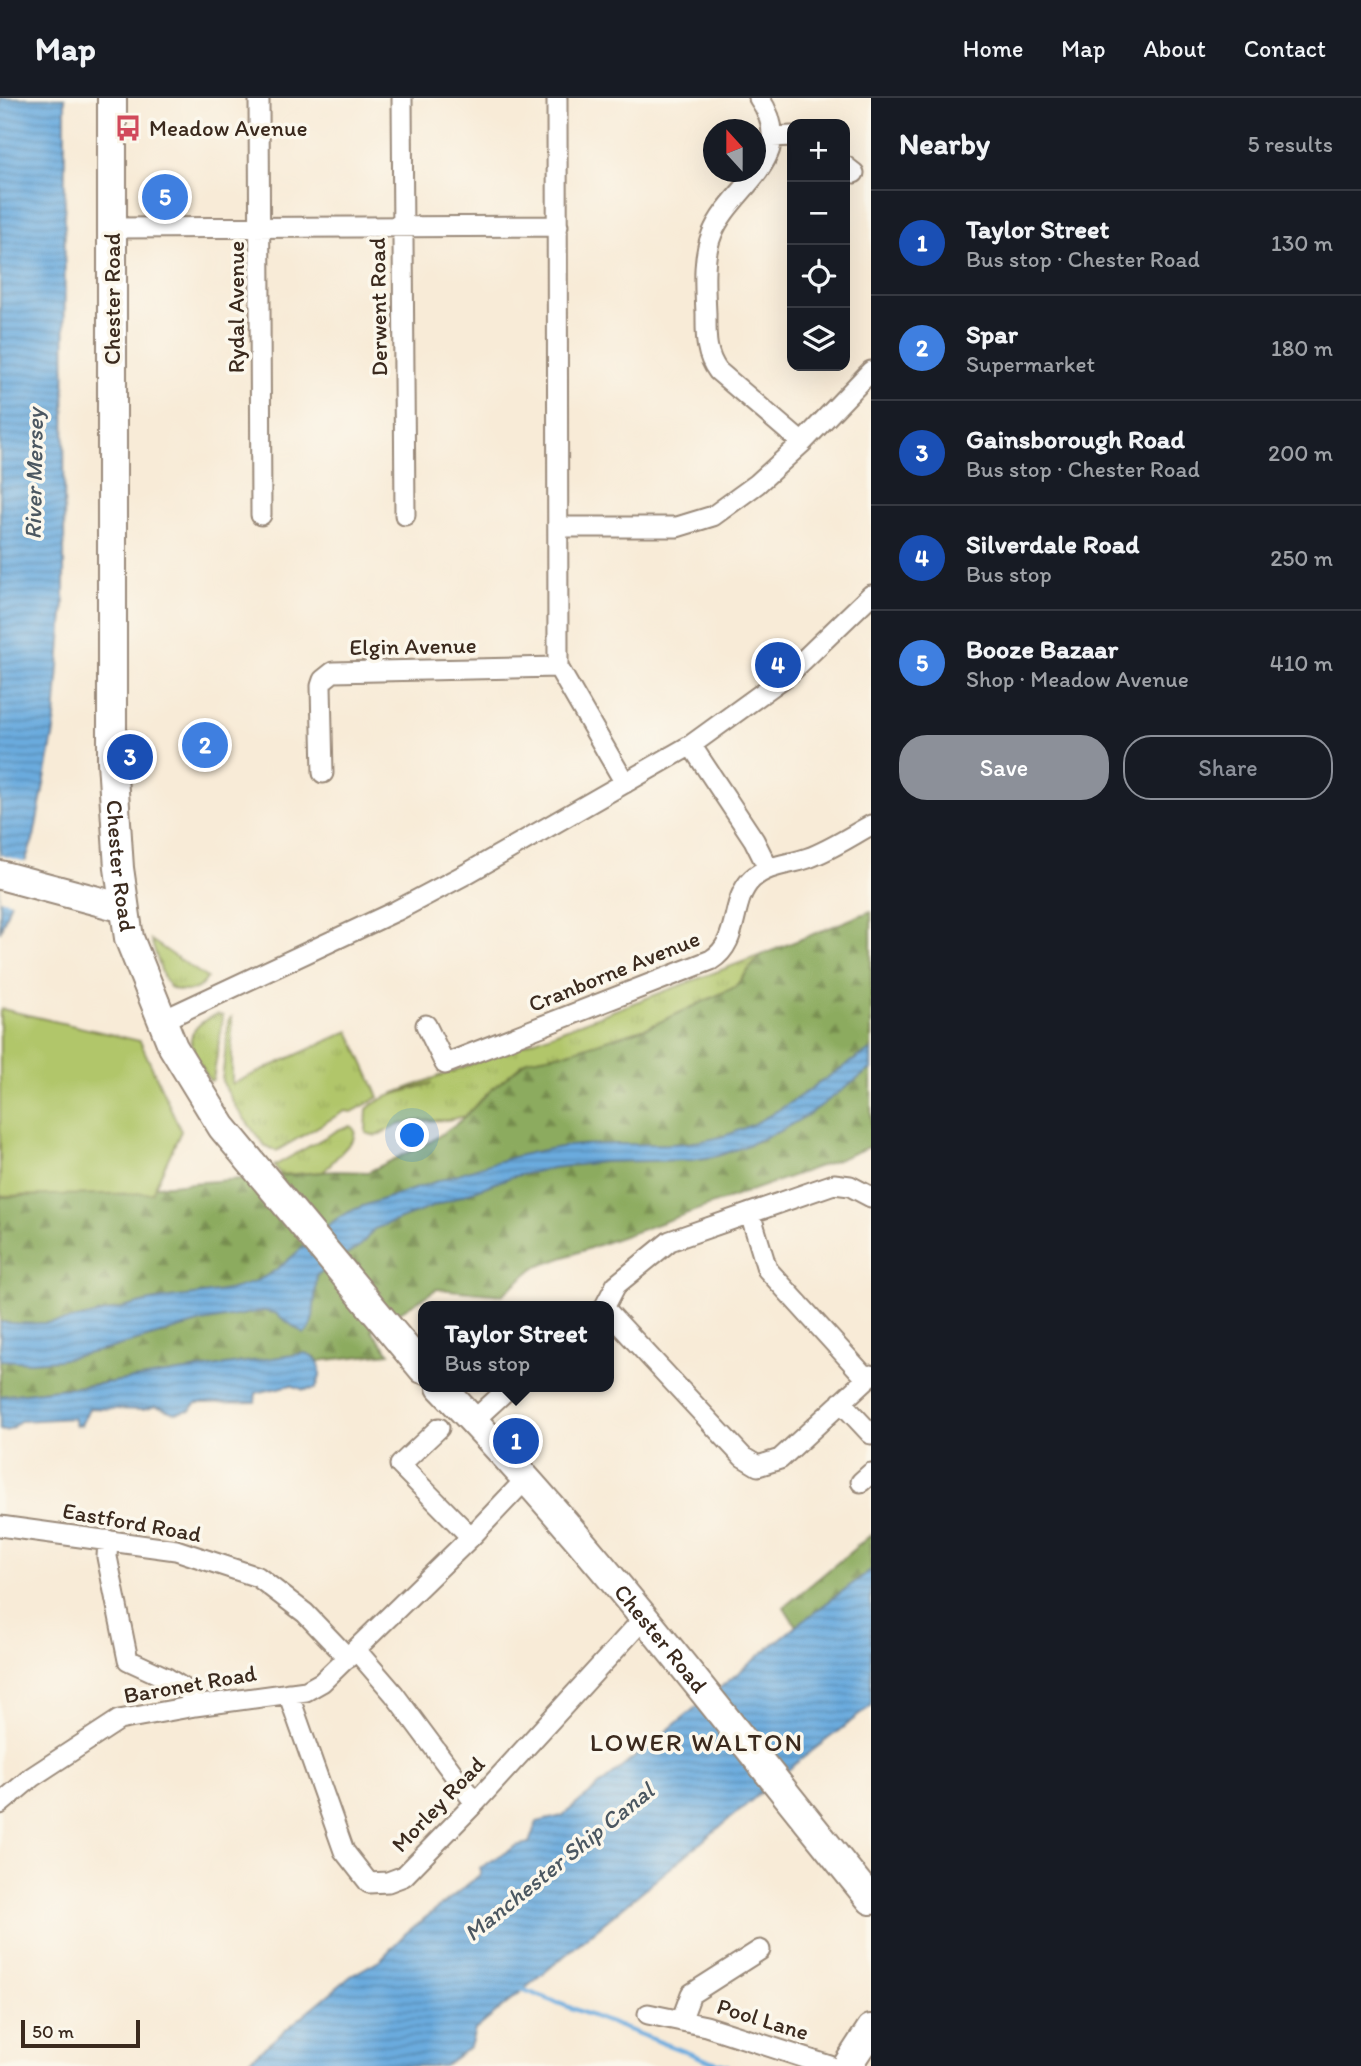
<!DOCTYPE html>
<html lang="en">
<head>
<meta charset="utf-8">
<style>
  :root { --surface:#171b24; --page:#242831; --text:#f1f3f6; --muted:#9ea1a6; --line:#363941; --accent:#8c9099 }
  body { margin:0; font-family:Itim,sans-serif; background:var(--page); color:var(--text) }
  .controls { position:absolute; right:21px; top:21px; display:grid; overflow:hidden; border-radius:14px; box-shadow:0 7px 28px #0002 }
  .controls button { width:63px; height:63px; display:grid; place-items:center; padding:0; border:0; border-bottom:2px solid var(--line); background:var(--surface); color:var(--text); font:35px sans-serif }
  .compass { position:absolute; left:703px; top:21px; width:63px; height:63px; border-radius:50%; background:var(--surface); box-shadow:0 7px 28px #0002; rotate:339deg }
  .scale { position:absolute; left:21px; bottom:18px; width:119px; box-sizing:border-box; padding-left:7px; border:4px solid #3b2a1e; border-top:0; font-size:19px; line-height:24px; white-space:nowrap; color:#3b2a1e; -webkit-text-stroke:5px #fbf7ec; paint-order:stroke }
  .you { position:absolute; left:413px; top:1038px; width:24px; height:24px; margin:-18px; border:5px solid #fff; border-radius:50%; background:#1a73e8; box-shadow:0 0 0 10px #1a73e833 }
  .badge { display:grid; place-items:center; width:46px; height:46px; border-radius:50%; background:var(--accent); color:#fff; font-size:23px; font-weight:700 }
  .pin { position:absolute; translate:-50% -50%; border:4px solid #fff; box-shadow:0 2px 7px #0006 }
  .popup { position:absolute; left:418px; top:1203px; width:196px; height:91px; box-sizing:border-box; display:grid; place-content:center; border-radius:14px; background:var(--surface); filter:drop-shadow(0 2px 5px #0005); font-size:23px; white-space:nowrap; color:var(--muted) }
  .popup b { font-size:26px; color:var(--text) }
  .popup::after { content:''; position:absolute; left:50%; top:100%; margin-left:-14px; border:14px solid transparent; border-top-color:var(--surface) }
  .list { margin:0; padding:0; list-style:none }
  h2 { display:flex; justify-content:space-between; align-items:center; height:91px; margin:0; padding:0 28px; font-size:30px }
  h2 small { font-size:23px; font-weight:400; color:var(--muted) }
  .list li { display:grid; grid-template-columns:46px 1fr auto; gap:21px; align-items:center; box-sizing:border-box; height:105px; padding:0 28px; border-top:2px solid var(--line) }
  .list b { display:block; font-size:26px; white-space:nowrap }
  .list p { margin:0; font-size:23px; white-space:nowrap; color:var(--muted) }
  .list em { font-size:23px; font-style:normal; color:var(--muted) }
  .actions { display:flex; gap:14px; padding:21px 28px }
  .actions a { flex:1; padding:16px 0; border:2px solid var(--accent); border-radius:28px; text-align:center; font-size:24px; color:var(--accent) }
  .actions .main { background:var(--accent); color:#fff }
  .icon { flex:none; width:38px; height:38px; fill:none; stroke:currentColor; stroke-width:2; stroke-linecap:round; stroke-linejoin:round }
  .map { position:relative; flex:none; width:871px; height:1968px; overflow:hidden }
  header { display:flex; align-items:center; gap:42px; box-sizing:border-box; height:98px; padding:0 35px; background:var(--surface); border-bottom:2px solid var(--line) }
  header strong { font-size:33px }
  nav { display:flex; gap:38px; margin-inline-start:auto; font-size:24px }
  main { display:flex }
  aside { flex:1; background:var(--surface) }
  .map>svg:first-child { display:block }
  .grass { fill:url(#grass-tufts); stroke:#767844; stroke-width:2 }
  .forest { fill:url(#forest-firs); stroke:#646a3e; stroke-width:2 }
  .garden { fill:#b1c66a; stroke:#767844; stroke-width:2 }
  .water { fill:url(#water-rules); stroke:#526a7e; stroke-width:2 }
  .pier { fill:#f8ebd7 }
  .lines { fill:none; stroke-linecap:round; stroke-linejoin:round }
  .stream { stroke:#6aabde; stroke-width:4.5 }
  .minor-casing { stroke:#9a8a7a; stroke-width:23 }
  .highway-casing { stroke:#9a8a7a; stroke-width:32 }
  .minor { stroke:#fff; stroke-width:19 }
  .highway { stroke:#fff; stroke-width:28 }
  .labels { text-anchor:middle; stroke-width:7; stroke-linejoin:round; paint-order:stroke }
  .poi-label { font-size:23px; fill:#3b2a1e; stroke:#fbf7ec; text-anchor:start }
  .street-label { font-size:23px; fill:#3b2a1e; stroke:#fbf7ec }
  .water-label { font-size:24px; font-style:italic; fill:#4b5761; stroke:#fbf7ec }
  .quarter-label { font-size:26px; letter-spacing:2px; fill:#3b2a1e; stroke:#fbf7ec }
</style>
</head>
<body>
<header>
<strong>Map</strong>
<nav><a>Home</a><a>Map</a><a>About</a><a>Contact</a></nav>
</header>
<main>
<div class="map">
<svg width="871" height="1968" viewBox="0 0 871 1968">
  <defs>
    <pattern id="grass-tufts" width="24" height="20" patternUnits="userSpaceOnUse" patternTransform="scale(1.75)"><rect width="24" height="20" fill="#b1c66a"/><path d="M3 7l-1-3M5 7V3M7 7l1-3M15 17l-1-3M17 17v-4M19 17l1-3" fill="none" stroke="#99aa5b"/></pattern>
    <pattern id="forest-firs" width="22" height="20" patternUnits="userSpaceOnUse" patternTransform="scale(1.75)"><rect width="22" height="20" fill="#8cab5e"/><path d="M5 1l3.5 6h-7zM16 11l3.5 6h-7z" fill="#748b4d"/></pattern>
    <pattern id="water-rules" width="6" height="5" patternUnits="userSpaceOnUse" patternTransform="scale(1.75)"><rect width="6" height="5" fill="#6aabde"/><path d="M0 2.5h6" fill="none" stroke="#588bb3"/></pattern>
  </defs>
  <rect width="100%" height="100%" fill="#fbf7ec"/>
  <filter id="ink" filterUnits="userSpaceOnUse"><feTurbulence type="fractalNoise" baseFrequency=".0143" numOctaves="2"/><feDisplacementMap in="SourceGraphic" scale="14" xChannelSelector="R" yChannelSelector="G"/><feConvolveMatrix kernelMatrix="1 2 1 2 8 2 1 2 1" color-interpolation-filters="sRGB"/></filter>
  <filter id="wash" filterUnits="userSpaceOnUse"><feTurbulence type="fractalNoise" baseFrequency=".00686" numOctaves="4" result="noise"/><feDisplacementMap in="SourceGraphic" scale="28" xChannelSelector="R" yChannelSelector="G"/><feGaussianBlur stdDeviation="1.57" result="paint"/><feColorMatrix in="noise" values="0 0 0 0 0 0 0 0 0 0 0 0 0 0 0 0 0 1.4 0 .05"/><feComposite in="paint" operator="in"/></filter>
  <g filter="url(#wash)">
    <rect width="100%" height="100%" fill="#f8ebd7"/>
    <path class="grass" d="M151 842 207 880C200 894 183 896 170 889L163 878Z
      M761 857 735 889 685 913 649 929 582 952 526 963 465 1018 448 1022 415 1023 398 1027 376 1038 366 1035 367 1011C383 996 410 993 432 985L392 996Z
      M217 916 223 918 213 982 210 983C193 952 175 935 217 916Z
      M232 919V986L349 933 379 999 352 1014 345 1013 276 1053 264 1047 235 1008 222 983 229 921Z
      M351 1028 355 1033 353 1042 323 1074 281 1077 274 1068 340 1031Z"/>
    <path class="forest" d="M871 813V1048L837 1062 534 1170 502 1197 437 1191 371 1232 390 1255 318 1263 314 1258C209 1270 105 1286 0 1298V1099L62 1096 335 1073 368 1074 430 1044 460 1023 491 992 527 962 568 954 649 929 735 889 761 857Z
      M871 1437V1472L796 1528 784 1509Z"/>
    <path class="garden" d="M2 911 140 943 181 1033 152 1095 0 1098V914Z"/>
    <path class="water" d="M0 0H65L64 504 54 633 34 739 0 834Z
      M871 952V971L811 1015 780 1033 743 1049 718 1058 692 1062 603 1064 552 1070 511 1079 374 1131 361 1147 317 1177 313 1220 309 1232 304 1236 275 1215 263 1213 202 1224 112 1250 59 1262 31 1264 0 1262V1224C64 1231 97 1214 156 1202 195 1195 240 1197 274 1173 295 1159 313 1137 335 1122 352 1110 378 1103 399 1096 451 1079 506 1057 561 1049 612 1041 671 1053 720 1039 777 1022 820 980 871 952Z
      M306 1255C323 1261 323 1277 315 1291L304 1292 291 1287 256 1295 255 1304 197 1305 190 1312 175 1315 156 1308 143 1312 89 1310 81 1327 76 1328 73 1320 20 1323C13 1328 10 1335 0 1332V1298L92 1287Z
      M871 1472V1608L799 1663 475 1932 470 1949 444 1968H242L351 1878 381 1861 406 1835 481 1776 480 1770 516 1748 529 1745 537 1724 562 1718 796 1528Z"/>
    <path class="pier" d="M0 757 29 765 15 805 0 801Z"/>
    <g class="lines">
      <path class="stream" d="M519 1890 707 1962 728 1968"/>
    </g>
  </g>
  <g filter="url(#ink)">
    <g class="lines">
      <g class="minor-casing">
        <path id="minor" d="M259 0 261 417
          M402 0 405 417
          M557 0 558 569 625 685
          M759 0C801 60 731 88 712 136 702 160 705 190 706 216 706 237 705 256 718 273L802 345
          M772 39 792 38
          M845 68 854 75
          M112 130 558 128
          M559 429H677L713 418 757 386 802 345 871 273
          M691 647 754 742 768 770
          M323 675 321 588 323 582 333 574 558 569
          M161 923 396 813 466 776 691 647 789 576 871 497
          M426 927 445 966 711 862C741 844 729 803 752 781 768 766 789 767 808 760 830 752 851 738 871 727
          M750 1115 767 1171 867 1281
          M605 1208 616 1187 670 1143 834 1086 850 1088 871 1099
          M609 1215 743 1359 758 1368 780 1361 871 1277
          M841 1304 871 1336
          M473 1323 510 1289
          M439 1330 400 1367 471 1439
          M861 1384 871 1375
          M0 1428 176 1452 258 1479 305 1515 348 1560
          M108 1442 107 1459 128 1562 167 1580 188 1593 195 1608
          M356 1552 394 1596 475 1705
          M288 1595 344 1753 369 1785 388 1784 404 1778 475 1705 635 1530 645 1522
          M0 1706 32 1679 119 1622 195 1608 306 1593 322 1584 471 1439 525 1382
          M648 1916 706 1928 830 1968
          M681 1923 691 1896 760 1852"/>
      </g>
      <g class="highway-casing">
        <g id="highway">
          <path id="s1" d="M112 0V663L119 770 129 840 173 949 222 1029 423 1271"/>
          <path d="M0 777 124 810"/>
          <path id="s2" d="M441 1289C596 1449 730 1629 871 1802"/>
          <path d="M847 1968 871 1931"/>
        </g>
      </g>
      <use href="#minor" class="minor"/>
      <use href="#highway" class="highway"/>
    </g>
  </g>
  <defs>
    <g id="bus-bare" transform="scale(2.1)"><path d="M-5-6H5V4H4V6H2V4H-2V6H-4V4H-5ZM-3.5-4V0h7V-4ZM-3.5 1.2v1.5H-2V1.2ZM2 1.2v1.5H3.5V1.2Z" fill="#d1495b" stroke="#fbf7ec" stroke-width="2.5" paint-order="stroke"/></g>
  </defs>
  <g fill-rule="evenodd">
    <use href="#bus-bare" x="128" y="30"/>
  </g>
  <g class="labels">
    <g class="poi-label">
      <text x="149" y="38">Meadow Avenue</text>
    </g>
    <g class="street-label">
      <text transform="translate(112 201) rotate(-90)" y="8">Chester Road</text>
      <text transform="translate(236 209) rotate(-90)" y="8">Rydal Avenue</text>
      <text transform="translate(378 209) rotate(-91)" y="8">Derwent Road</text>
      <text transform="translate(413 548) rotate(-1)" y="8">Elgin Avenue</text>
      <text dy="8" stroke="none"><textPath href="#s1" startOffset="768">Chester Road</textPath></text>
      <text transform="translate(614 873) rotate(-22)" y="8">Cranborne Avenue</text>
      <text transform="translate(132 1424) rotate(10)" y="8">Eastford Road</text>
      <text dy="8" stroke="none"><textPath href="#s2" startOffset="334">Chester Road</textPath></text>
      <text transform="translate(190 1586) rotate(-10)" y="8">Baronet Road</text>
      <text transform="translate(438 1706) rotate(-46)" y="8">Morley Road</text>
      <text transform="translate(763 1921) rotate(17)" y="8">Pool Lane</text>
    </g>
    <g class="water-label">
      <text transform="translate(34 376) rotate(-89)" y="8">River Mersey</text>
      <text transform="translate(559 1764) rotate(-39)" y="8">Manchester Ship Canal</text>
    </g>
    <g class="quarter-label">
      <text x="697" y="1653">LOWER WALTON</text>
    </g>
  </g>
</svg>
<div class="controls">
<button>+</button>
<button>−</button>
<button><svg class="icon" aria-label="locate" viewBox="0 0 24 24"><circle cx="12" cy="12" r="6"/><path d="M12 2v4M12 18v4M2 12h4M18 12h4"/></svg></button>
<button><svg class="icon" aria-label="layers" viewBox="0 0 24 24"><path d="M12 4l9 5-9 5-9-5zM3 14l9 5 9-5"/></svg></button>
</div>
<svg class="compass" viewBox="-18 -18 36 36"><path d="M0-13l5 13h-10z" fill="#e53935"/><path d="M0 13l5-13h-10z" fill="#9ea1a6"/></svg>
<div class="scale">50 m</div>
<div class="you"></div>
<div class="pin badge" style="left:516px;top:1343px;background:#1a4fb4">1</div>
<div class="popup"><b>Taylor Street</b>Bus stop</div>
<div class="pin badge" style="left:205px;top:647px;background:#3f7fe0">2</div>
<div class="pin badge" style="left:130px;top:659px;background:#1a4fb4">3</div>
<div class="pin badge" style="left:778px;top:567px;background:#1a4fb4">4</div>
<div class="pin badge" style="left:165px;top:99px;background:#3f7fe0">5</div>
</div>
<aside>
<h2>Nearby<small>5 results</small></h2>
<ul class="list">
<li><span class="badge" style="background:#1a4fb4">1</span><div><b>Taylor Street</b><p>Bus stop · Chester Road</p></div><em>130 m</em></li>
<li><span class="badge" style="background:#3f7fe0">2</span><div><b>Spar</b><p>Supermarket</p></div><em>180 m</em></li>
<li><span class="badge" style="background:#1a4fb4">3</span><div><b>Gainsborough Road</b><p>Bus stop · Chester Road</p></div><em>200 m</em></li>
<li><span class="badge" style="background:#1a4fb4">4</span><div><b>Silverdale Road</b><p>Bus stop</p></div><em>250 m</em></li>
<li><span class="badge" style="background:#3f7fe0">5</span><div><b>Booze Bazaar</b><p>Shop · Meadow Avenue</p></div><em>410 m</em></li>
</ul>
<div class="actions"><a class="main">Save</a><a>Share</a></div>
</aside>
</main>
</body>
</html>
